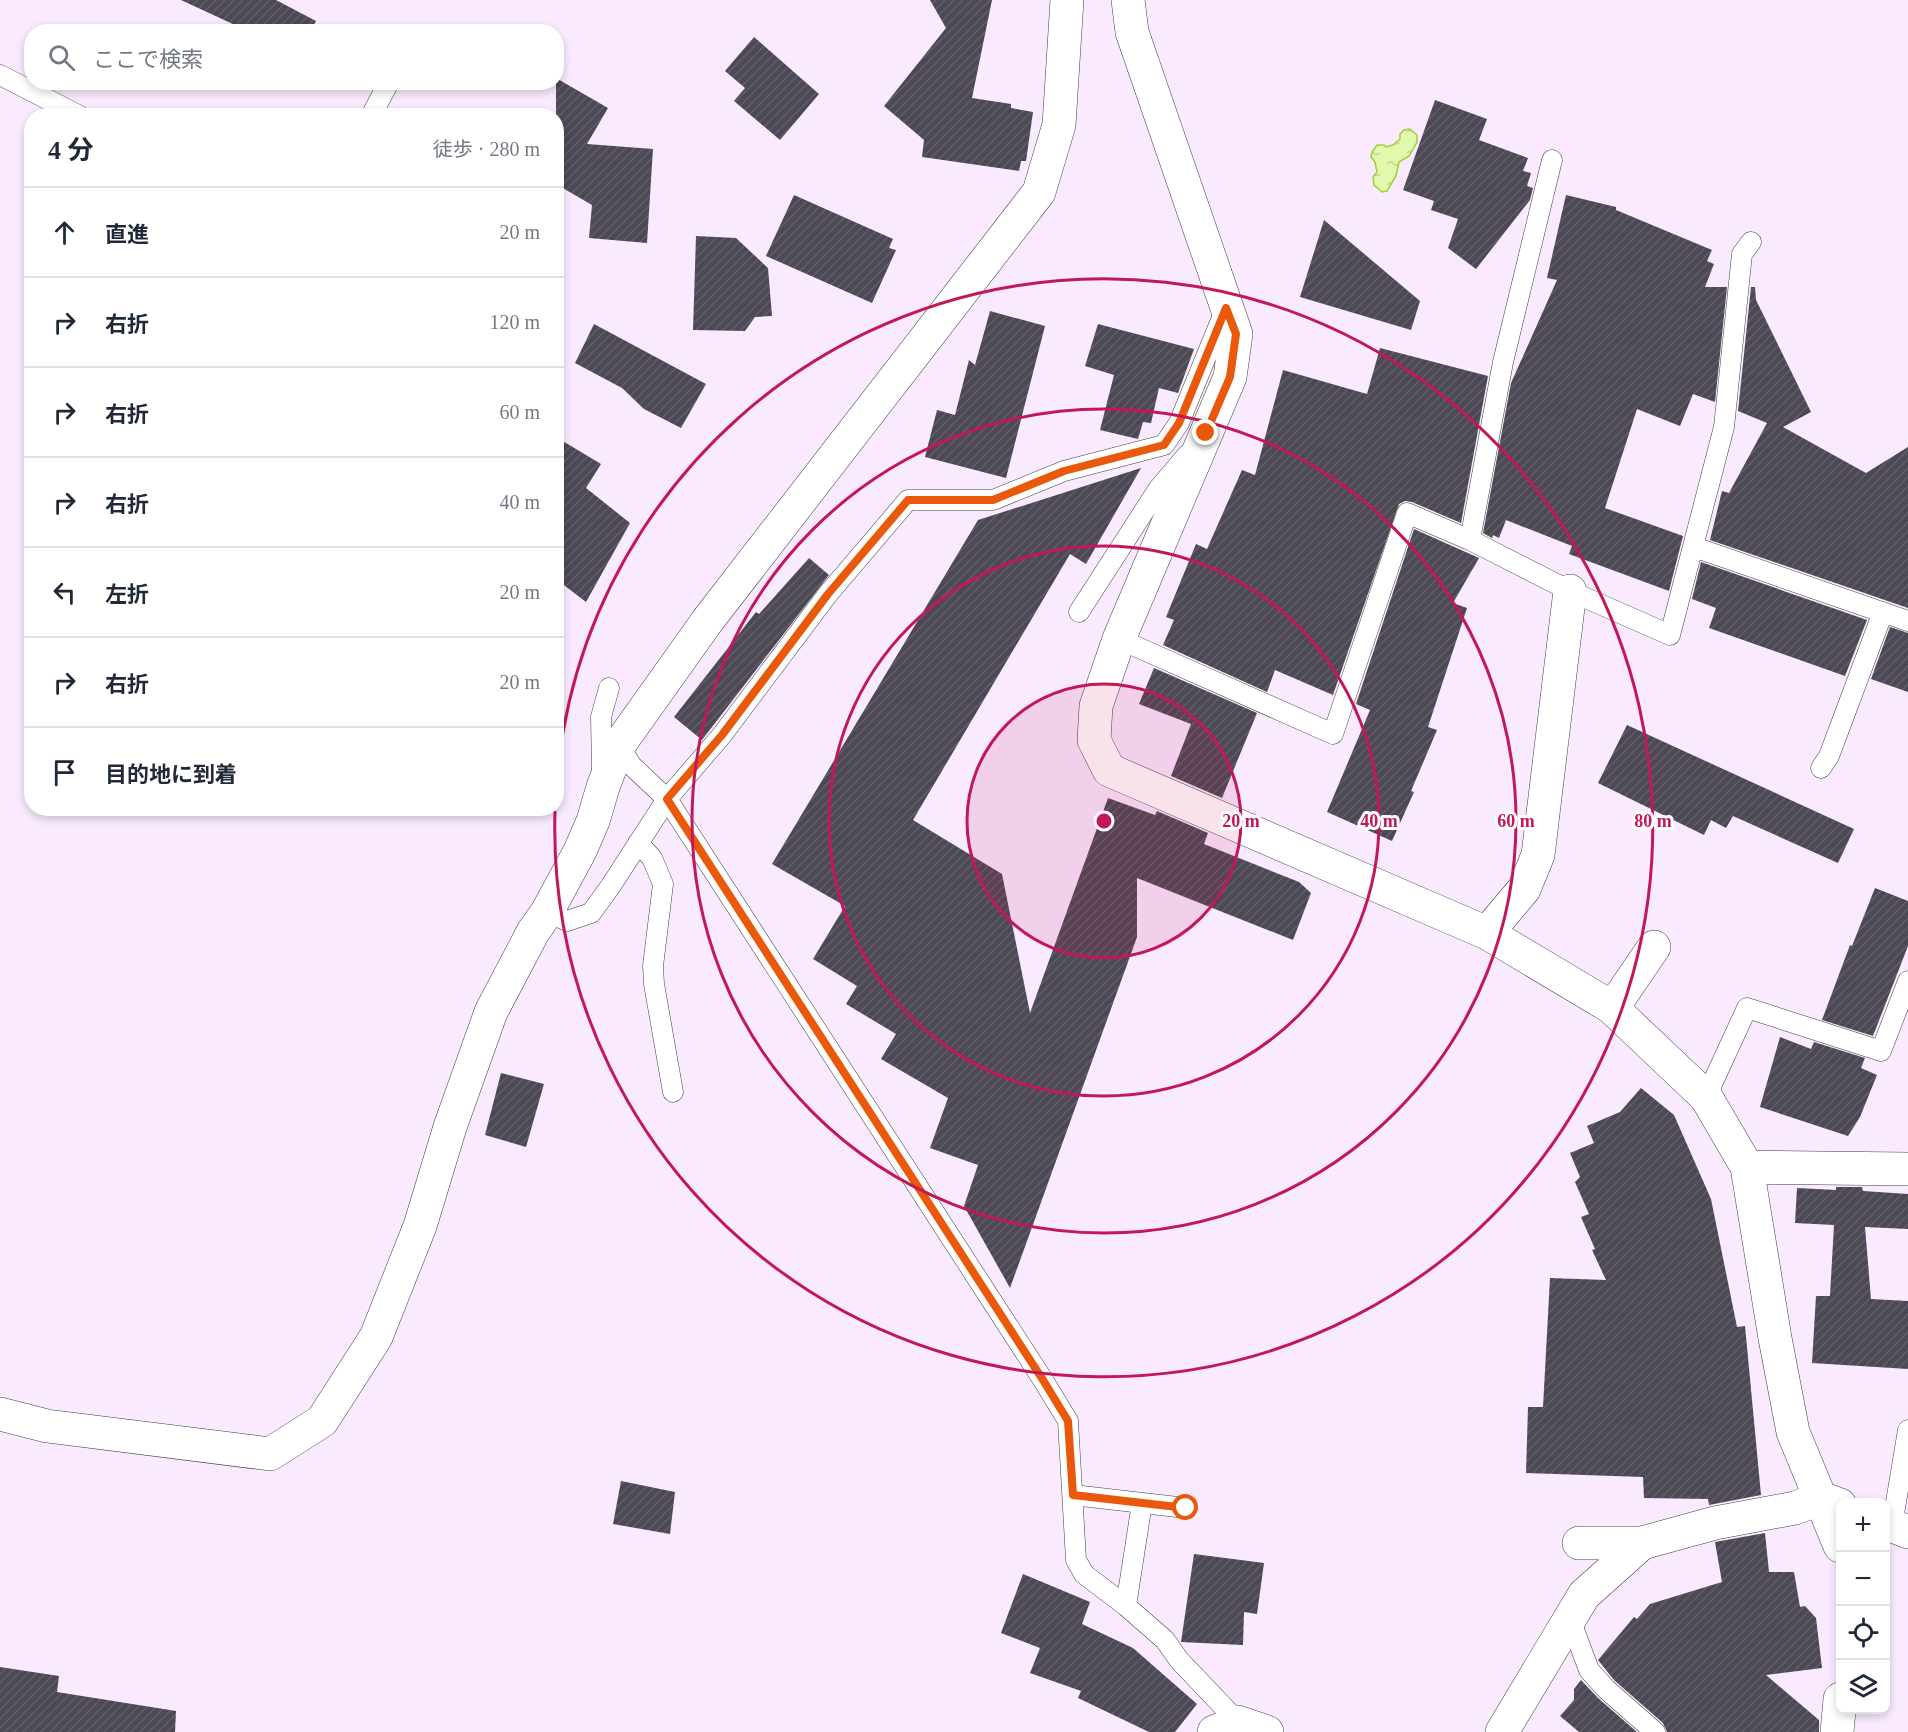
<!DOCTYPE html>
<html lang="ja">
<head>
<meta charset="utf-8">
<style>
  :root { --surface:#fff; --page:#f2f2f3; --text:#1f2937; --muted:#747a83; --line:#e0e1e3 }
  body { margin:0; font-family:"Times New Roman","Noto Sans JP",serif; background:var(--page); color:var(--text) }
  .controls { position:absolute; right:18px; bottom:18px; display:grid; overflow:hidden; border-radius:12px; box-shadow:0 3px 9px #0003 }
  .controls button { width:54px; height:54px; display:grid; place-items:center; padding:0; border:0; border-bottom:2px solid var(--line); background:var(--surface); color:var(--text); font:30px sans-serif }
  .stop { position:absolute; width:18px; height:18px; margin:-14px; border:4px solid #ea580c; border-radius:50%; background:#fff }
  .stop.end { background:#ea580c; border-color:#fff; box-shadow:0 2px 6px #0008 }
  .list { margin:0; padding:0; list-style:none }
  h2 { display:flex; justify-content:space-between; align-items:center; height:78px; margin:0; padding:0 24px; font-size:26px }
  h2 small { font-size:20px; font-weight:400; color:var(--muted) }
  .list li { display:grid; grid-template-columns:39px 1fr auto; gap:18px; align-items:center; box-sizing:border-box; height:90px; padding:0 24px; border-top:2px solid var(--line) }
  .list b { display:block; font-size:22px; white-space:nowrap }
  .list em { font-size:20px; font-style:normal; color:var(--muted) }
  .icon { flex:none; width:33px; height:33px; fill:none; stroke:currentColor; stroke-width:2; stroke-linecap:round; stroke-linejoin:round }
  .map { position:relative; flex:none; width:1908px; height:1732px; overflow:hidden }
  .search { position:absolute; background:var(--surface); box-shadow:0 3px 9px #0003; left:24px; top:24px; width:540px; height:66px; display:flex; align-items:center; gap:15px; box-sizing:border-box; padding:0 21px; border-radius:24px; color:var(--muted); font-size:22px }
  .panel { position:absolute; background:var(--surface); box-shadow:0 3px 9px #0003; left:24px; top:108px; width:540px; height:708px; border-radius:24px }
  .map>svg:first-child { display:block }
  .water { fill:url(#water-ripples); stroke:#9dd132; stroke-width:1.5 }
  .building { fill:url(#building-hatch) }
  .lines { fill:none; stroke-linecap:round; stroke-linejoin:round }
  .lane-casing { stroke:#3f3f3f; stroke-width:21 }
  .street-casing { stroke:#3f3f3f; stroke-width:34 }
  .lane { stroke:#fff; stroke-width:20 }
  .street { stroke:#fff; stroke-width:33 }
  .route { stroke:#ea580c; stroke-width:8 }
  .ring { fill:none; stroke:#c2185b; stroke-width:3 }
  .centre { fill:#c2185b; stroke:#fff; stroke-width:3 }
  .ring-label { font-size:18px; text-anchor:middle; font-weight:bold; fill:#c2185b; stroke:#fff; stroke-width:6; stroke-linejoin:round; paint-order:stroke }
</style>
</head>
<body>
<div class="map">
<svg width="1908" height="1732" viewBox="0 0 1908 1732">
  <defs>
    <pattern id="water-ripples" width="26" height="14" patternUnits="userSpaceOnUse" patternTransform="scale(1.5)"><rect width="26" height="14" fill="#e1f8ad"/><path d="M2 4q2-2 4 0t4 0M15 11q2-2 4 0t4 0" fill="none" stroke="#c0d394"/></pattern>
    <pattern id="building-hatch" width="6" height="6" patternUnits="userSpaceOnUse" patternTransform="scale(1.5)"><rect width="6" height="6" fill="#4c4854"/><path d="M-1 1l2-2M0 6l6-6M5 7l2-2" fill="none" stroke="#615e68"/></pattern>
  </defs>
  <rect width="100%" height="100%" fill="#f9eaff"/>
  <path class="water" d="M1410 129 1417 135V142L1409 156 1399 162 1396 176 1387 191 1382 192 1374 185 1373 177 1377 172 1375 162 1371 157 1372 152 1377 145H1384L1386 147 1393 145 1400 139V134L1404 130Z"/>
  <path class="building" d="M181 0H276L316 21 310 32H250Z
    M930 0H992L972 98 1011 104V108L1033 112 1026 161H1021L1019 171 922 157 924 140 884 106 946 28Z
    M754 37 819 94 780 140 734 101 745 88 725 71Z
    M556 78 608 108 587 144 653 149 647 243 589 238 592 205 561 187 556 195Z
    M1435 100 1487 119 1479 140 1528 158 1523 171 1531 173 1527 186 1533 188 1530 200 1476 269 1448 248 1458 219 1431 210 1434 201 1403 190Z
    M794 195 893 239 889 248 896 250 872 303 766 256Z
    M1566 195 1616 207V210L1712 250 1707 261 1714 264 1705 287H1727L1715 402 1693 394 1680 426 1637 409 1605 508 1683 536 1669 591 1569 554 1572 546 1506 520 1499 538 1493 535 1492 538 1483 533 1511 383 1557 280 1547 278Z
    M1324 220 1420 301 1411 330 1300 297Z
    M696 236 736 238 768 268 772 316 755 317 745 331 693 330Z
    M1751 287H1755L1756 300 1811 412 1783 427 1866 473 1908 447V608L1710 540 1722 491 1729 493 1767 423 1738 411Z
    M990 311 1045 326 1006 478 925 457 937 410 955 415 969 360 975 365Z
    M594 324 706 384 681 428 644 409 622 388 575 363Z
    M1098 324 1194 349 1178 393 1159 388 1151 423 1143 422 1138 439 1100 430 1114 375 1085 366Z
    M1380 348 1488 376 1461 523 1412 502 1405 501 1399 504 1333 695 1275 670 1267 692 1163 645 1174 620 1166 617 1196 544 1207 549 1242 470 1255 475 1283 370 1367 394Z
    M556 437 601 464 586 488 630 523 586 602 556 579Z
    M1141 468 1086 564 1070 554 913 820 1002 874 1030 1013 1108 798 1155 815 1157 811 1208 833 1204 844 1299 882 1311 893 1293 940 1137 878V937L1010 1288 964 1206 978 1165 930 1148 948 1098 881 1059 896 1034 846 1004 857 986 813 959 845 906 772 864 978 520Z
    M1414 529 1479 558 1453 603 1467 608 1428 727 1437 730 1411 791 1414 792 1392 841 1327 812 1370 710 1356 704Z
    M809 558 829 575 702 740 674 717 756 612 759 614Z
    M1701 562 1867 620 1845 676 1709 628 1716 608 1692 599Z
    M1890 627 1908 633V692L1871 679Z
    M1154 668 1257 713 1222 798 1171 776 1191 724 1139 704Z
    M1627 725 1854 829 1838 863 1733 816 1726 828 1711 820 1704 835 1598 783Z
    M1875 888 1908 901V946L1873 1036 1822 1020 1850 945 1852 946Z
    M1780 1037 1811 1049 1814 1042 1865 1058 1861 1068 1877 1075 1860 1117 1848 1136 1760 1107Z
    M501 1073 544 1084 526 1147 485 1135Z
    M1641 1088 1674 1115 1711 1199 1737 1327 1745 1326 1761 1495 1709 1505 1708 1499 1644 1498 1643 1477 1526 1473 1528 1407H1543L1550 1278 1606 1280 1592 1250 1595 1249 1581 1217 1589 1214 1575 1182 1580 1177 1570 1153 1594 1143 1587 1126 1620 1112Z
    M1836 1187H1862L1863 1191 1908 1194V1229L1865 1227 1871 1299 1908 1301V1369L1812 1363 1816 1296H1830L1834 1225 1795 1223 1797 1188 1836 1190Z
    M621 1481 675 1492 670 1534 613 1524Z
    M1765 1533 1769 1572H1794L1800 1607 1805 1606 1816 1618 1822 1668 1766 1675 1819 1720V1732H1667L1663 1723 1614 1680 1598 1660 1634 1617 1637 1619 1650 1604 1722 1582 1715 1542Z
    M1194 1554 1264 1563 1257 1614 1244 1612 1243 1645 1181 1642Z
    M1023 1574 1090 1602 1082 1624 1133 1648 1197 1704 1175 1732H1149L1078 1698 1081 1691 1030 1673 1040 1648 1001 1633Z
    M0 1667 59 1676 57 1692 176 1711 175 1732H0Z
    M1581 1680 1598 1698 1637 1732H1579L1560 1716 1574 1700V1689Z"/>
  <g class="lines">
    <g class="lane-casing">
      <path id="lane" d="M0 75 80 116
        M371 116 389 82
        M1470 540 1503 362 1552 160
        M1694 547 1908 621
        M1079 612 1159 488 1188 454
        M1119 639 1333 734 1407 513 1470 540 1570 591 1670 635 1724 427 1742 254 1751 242
        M619 745 631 765 667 799 1043 1380 1068 1421 1076 1560 1084 1574 1126 1606 1165 1640 1179 1660 1238 1722
        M1821 768 1829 756 1883 612
        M602 770 601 717 609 688
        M638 843 652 858 663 884 653 966 654 984 673 1092
        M547 912 567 921 591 913 610 887 667 799 722 735 828 594 908 500H993L1064 471 1164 445 1179 423 1226 308
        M1706 1097 1747 1008 1881 1051 1908 981
        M1073 1495 1186 1508
        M1892 1526 1908 1430
        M1126 1606 1142 1503
        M1570 1619 1589 1670 1606 1689 1655 1732"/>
    </g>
    <g class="street-casing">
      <path id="street" d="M1128 0 1132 32 1236 334 1230 377 1119 639 1096 706 1094 740 1109 770 1487 933 1611 1007 1706 1097 1747 1167 1775 1338 1793 1432 1840 1546
        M1487 933 1524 889 1538 855 1570 591
        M1611 1007 1622 994 1654 947
        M1747 1167 1908 1169
        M0 1414 47 1426 270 1454 322 1421 376 1337 420 1226 450 1127 491 1012 533 932 547 912 580 851 593 821 603 787 619 745 708 620 1039 192 1059 125 1067 0
        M1886 1523 1908 1532
        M1579 1543H1642
        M1214 1732 1238 1722 1267 1732
        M1502 1732 1584 1595 1642 1543 1715 1523 1795 1508 1821 1498 1840 1505
        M1837 1732 1840 1699"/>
    </g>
    <use href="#lane" class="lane"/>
    <use href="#street" class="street"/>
  </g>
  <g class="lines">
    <path class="route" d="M1186 1508 1073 1495 1068 1421 1043 1380 667 799 722 735 828 594 908 500H993L1064 471 1164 445 1179 423 1226 308 1236 334 1230 377 1206 433"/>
  </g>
  <circle cx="1104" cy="821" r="137" fill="#c2185b" fill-opacity=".12"/>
  <g class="ring">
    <circle cx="1104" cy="821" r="137"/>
    <circle cx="1104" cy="821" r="275"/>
    <circle cx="1104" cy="821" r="412"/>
    <path d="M557 778A549 549 0 1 1 555 811"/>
  </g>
  <circle cx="1104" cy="821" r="9" class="centre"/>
  <g class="ring-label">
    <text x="1241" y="827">20 m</text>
    <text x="1379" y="827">40 m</text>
    <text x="1516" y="827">60 m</text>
    <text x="1653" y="827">80 m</text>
  </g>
</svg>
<div class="controls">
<button>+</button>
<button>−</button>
<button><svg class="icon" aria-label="locate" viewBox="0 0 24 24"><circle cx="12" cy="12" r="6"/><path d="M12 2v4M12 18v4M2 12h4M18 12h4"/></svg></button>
<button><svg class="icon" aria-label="layers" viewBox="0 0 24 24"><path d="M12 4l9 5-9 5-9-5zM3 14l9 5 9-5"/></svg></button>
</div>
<div class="stop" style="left:1186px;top:1508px"></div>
<div class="stop end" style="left:1206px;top:433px"></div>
<div class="search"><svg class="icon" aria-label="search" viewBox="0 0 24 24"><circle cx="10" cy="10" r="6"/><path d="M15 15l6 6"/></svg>ここで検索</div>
<section class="panel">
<h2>4 分<small>徒歩 · 280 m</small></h2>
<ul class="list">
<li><svg class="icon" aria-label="ahead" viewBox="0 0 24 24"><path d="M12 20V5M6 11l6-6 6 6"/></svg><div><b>直進</b></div><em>20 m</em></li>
<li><svg class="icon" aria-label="right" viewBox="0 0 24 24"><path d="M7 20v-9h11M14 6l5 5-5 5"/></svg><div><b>右折</b></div><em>120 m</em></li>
<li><svg class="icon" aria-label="right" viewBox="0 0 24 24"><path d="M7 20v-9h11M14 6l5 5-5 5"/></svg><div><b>右折</b></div><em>60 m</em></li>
<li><svg class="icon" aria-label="right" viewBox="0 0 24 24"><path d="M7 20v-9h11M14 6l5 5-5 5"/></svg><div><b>右折</b></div><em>40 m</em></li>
<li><svg class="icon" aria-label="left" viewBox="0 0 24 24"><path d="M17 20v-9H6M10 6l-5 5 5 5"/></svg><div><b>左折</b></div><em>20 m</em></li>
<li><svg class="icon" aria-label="right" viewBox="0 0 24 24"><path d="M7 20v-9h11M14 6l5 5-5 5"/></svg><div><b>右折</b></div><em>20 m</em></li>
<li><svg class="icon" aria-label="arrive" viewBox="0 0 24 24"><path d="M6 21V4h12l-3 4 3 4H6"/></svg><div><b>目的地に到着</b></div></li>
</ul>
</section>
</div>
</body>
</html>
